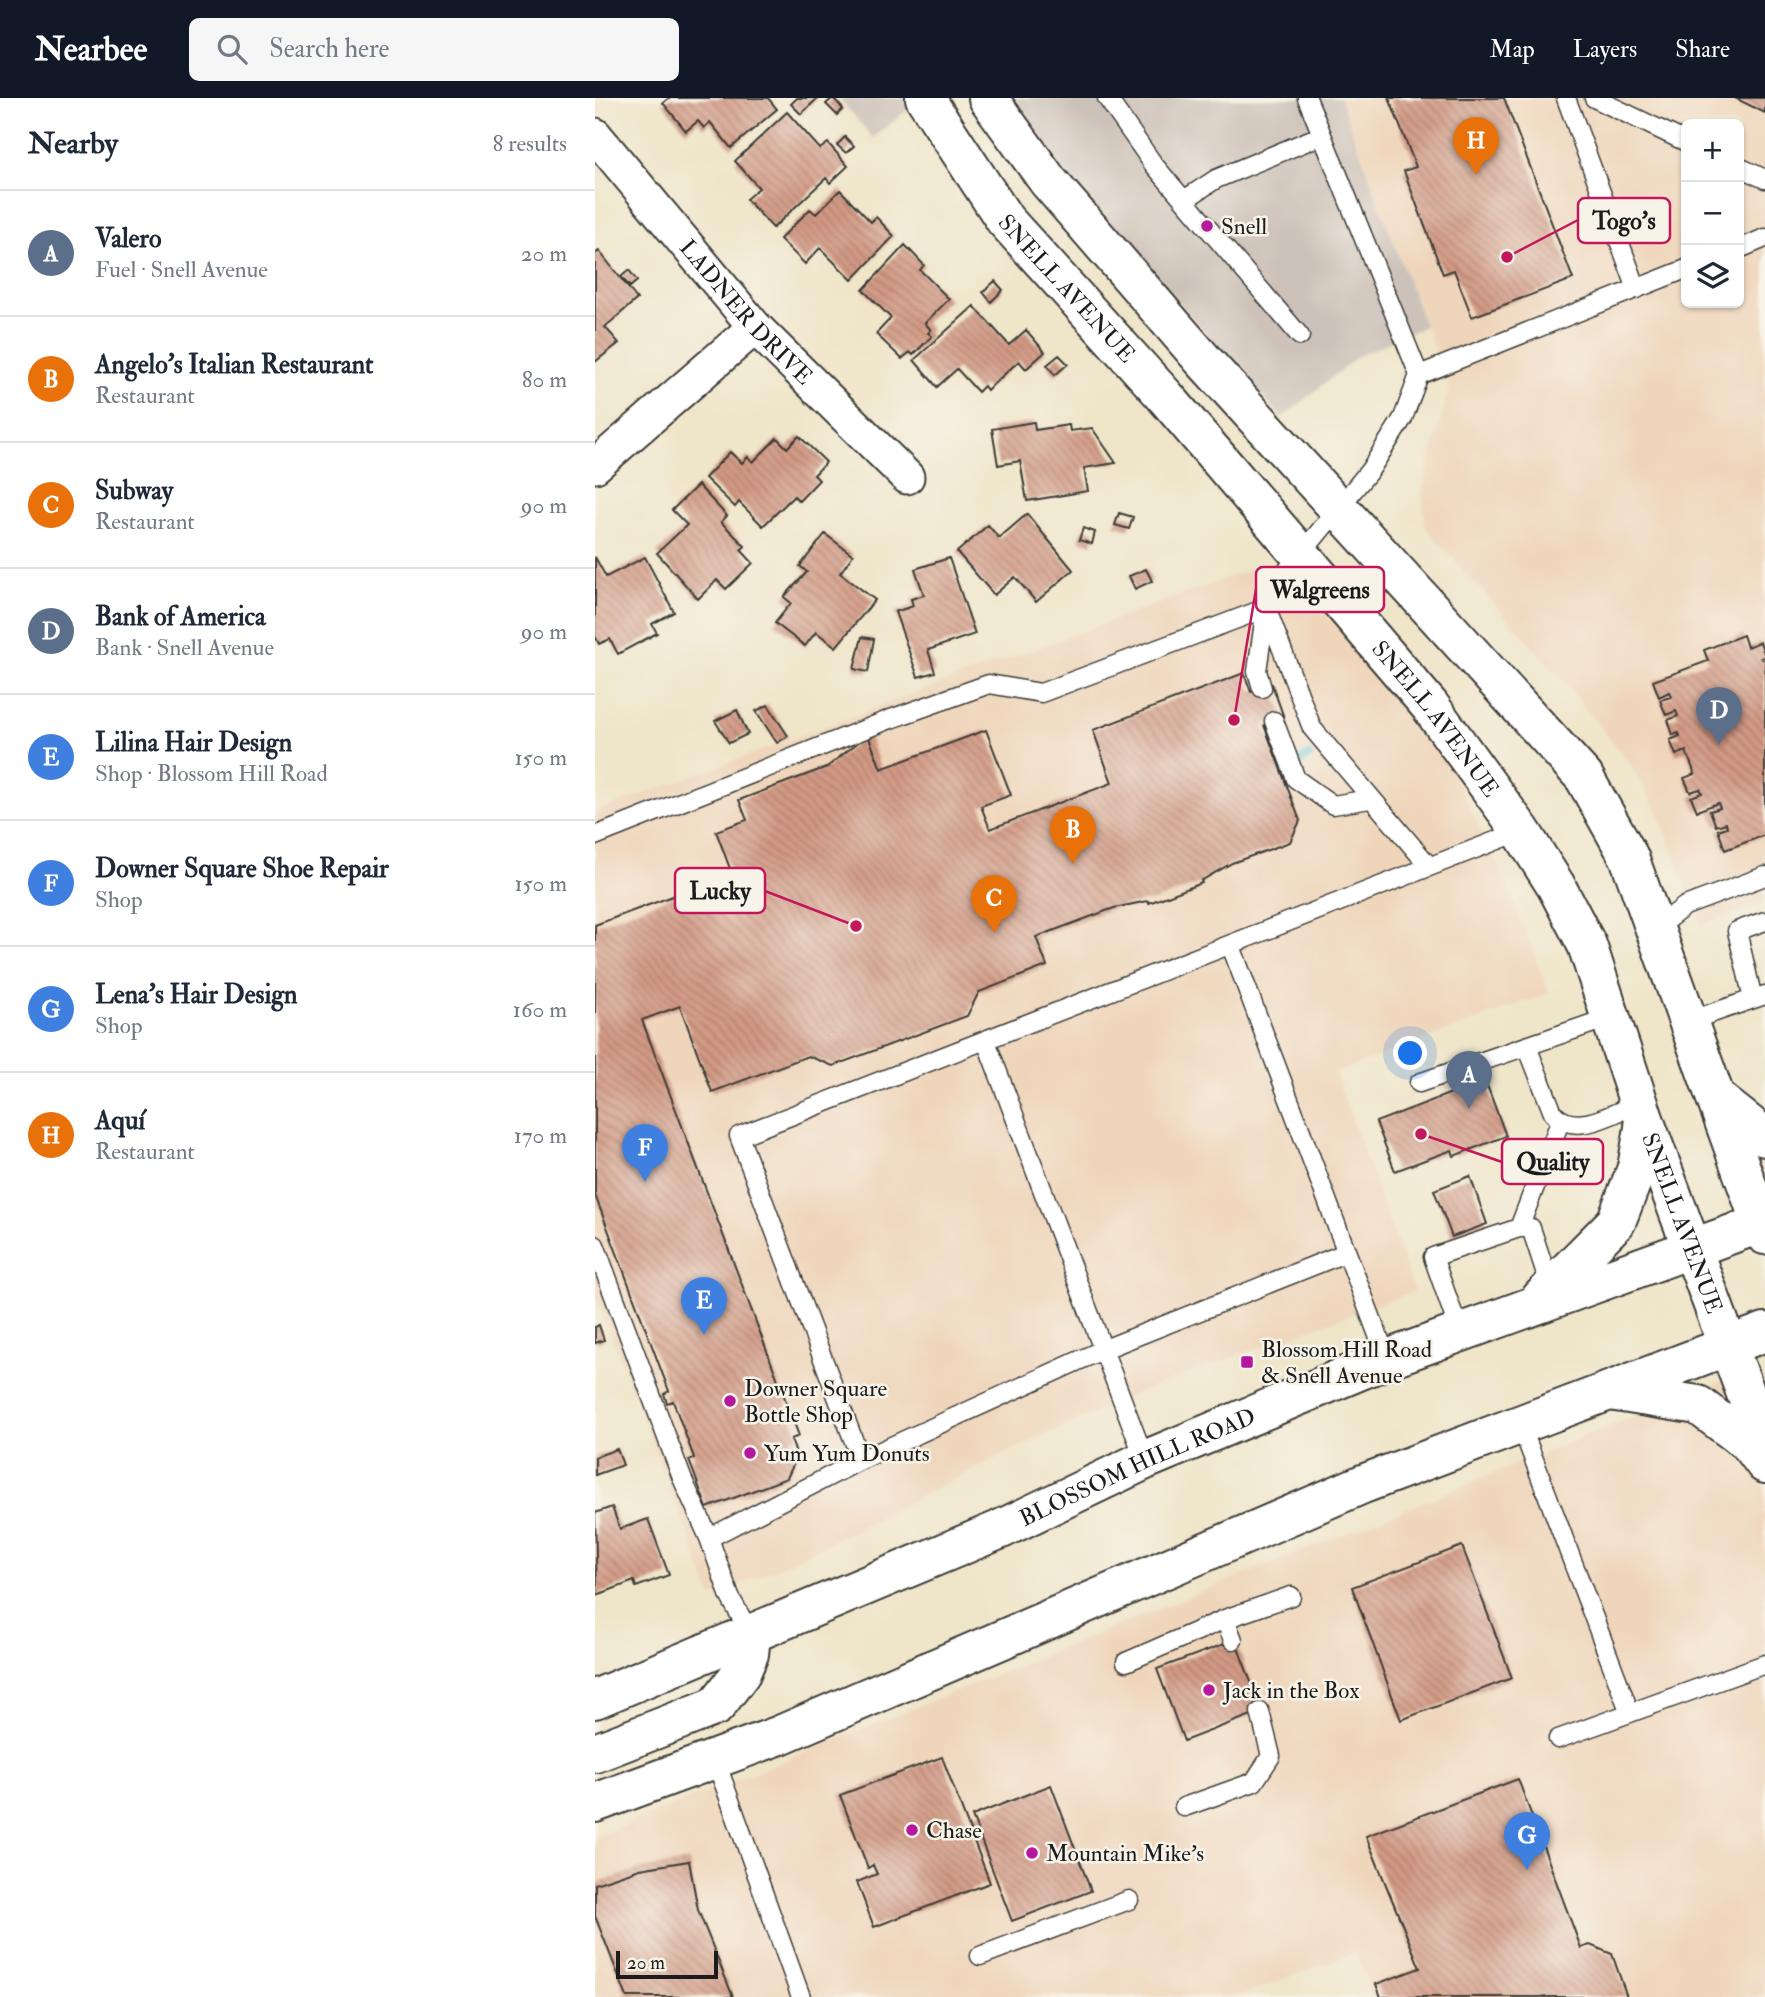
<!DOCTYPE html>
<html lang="en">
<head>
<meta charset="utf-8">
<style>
  :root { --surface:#fff; --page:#f6f6f7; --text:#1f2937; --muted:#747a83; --line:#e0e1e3; --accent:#111827 }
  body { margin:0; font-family:"IM FELL Double Pica",serif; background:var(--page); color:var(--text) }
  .controls { position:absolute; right:21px; top:21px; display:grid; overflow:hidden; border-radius:10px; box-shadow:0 2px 5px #0004 }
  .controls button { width:63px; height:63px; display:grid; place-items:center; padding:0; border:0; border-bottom:2px solid var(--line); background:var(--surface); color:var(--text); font:35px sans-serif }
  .scale { position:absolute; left:21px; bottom:18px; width:102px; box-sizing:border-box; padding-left:7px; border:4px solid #1c1c1c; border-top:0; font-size:19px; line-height:24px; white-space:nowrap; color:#1c1c1c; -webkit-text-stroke:5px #f7f3e8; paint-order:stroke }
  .you { position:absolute; left:816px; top:956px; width:24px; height:24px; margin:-18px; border:5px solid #fff; border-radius:50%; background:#1a73e8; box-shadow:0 0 0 10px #1a73e833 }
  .badge { display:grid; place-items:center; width:46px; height:46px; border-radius:50%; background:var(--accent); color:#fff; font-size:23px; font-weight:700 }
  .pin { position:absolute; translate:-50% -58px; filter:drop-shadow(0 2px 4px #0008) }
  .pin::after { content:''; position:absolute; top:37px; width:24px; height:21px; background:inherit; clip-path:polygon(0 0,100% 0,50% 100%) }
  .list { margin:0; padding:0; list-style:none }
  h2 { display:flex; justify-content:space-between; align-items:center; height:91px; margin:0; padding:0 28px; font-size:30px }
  h2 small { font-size:23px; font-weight:400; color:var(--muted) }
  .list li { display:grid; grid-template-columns:46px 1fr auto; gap:21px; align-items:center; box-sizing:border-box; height:126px; padding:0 28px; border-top:2px solid var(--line) }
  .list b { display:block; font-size:26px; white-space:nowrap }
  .list p { margin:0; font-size:23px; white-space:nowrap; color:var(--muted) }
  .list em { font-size:23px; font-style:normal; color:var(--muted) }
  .icon { flex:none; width:38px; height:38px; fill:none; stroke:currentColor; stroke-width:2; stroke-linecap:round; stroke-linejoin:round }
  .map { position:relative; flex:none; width:1170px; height:1899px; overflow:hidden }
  header { display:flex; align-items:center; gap:42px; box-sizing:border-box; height:98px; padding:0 35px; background:var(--accent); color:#fff }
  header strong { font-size:33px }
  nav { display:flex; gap:38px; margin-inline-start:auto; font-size:24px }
  .search { width:490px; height:63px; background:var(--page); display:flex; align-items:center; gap:18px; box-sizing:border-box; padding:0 24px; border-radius:10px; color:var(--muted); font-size:26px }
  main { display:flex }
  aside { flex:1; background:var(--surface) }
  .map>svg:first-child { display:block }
  .built { fill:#efd6bb; fill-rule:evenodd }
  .railway { fill:#cdc2b9 }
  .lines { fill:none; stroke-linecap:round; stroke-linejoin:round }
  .stream { stroke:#56c2d0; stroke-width:10 }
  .building { fill:url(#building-back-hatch) }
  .service-casing { stroke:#3c3a36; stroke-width:21 }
  .minor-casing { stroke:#3c3a36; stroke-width:37 }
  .secondary-casing { stroke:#3c3a36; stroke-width:42 }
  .service { stroke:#fff; stroke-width:18 }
  .minor { stroke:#fff; stroke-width:33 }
  .secondary { stroke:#fff; stroke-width:38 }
  .poi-dot { fill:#b5179e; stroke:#f7f3e8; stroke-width:2.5 }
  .labels { text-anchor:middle; stroke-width:5; stroke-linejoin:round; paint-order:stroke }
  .poi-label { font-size:23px; fill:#1c1c1c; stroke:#f7f3e8; text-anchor:start }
  .street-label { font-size:23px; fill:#1c1c1c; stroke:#f7f3e8 }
  .leader { fill:none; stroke:#c2185b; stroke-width:2.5 }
  .callout-dot { fill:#c2185b; stroke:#f7f3e8; stroke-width:2.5 }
  .callout { fill:#f7f3e8; stroke:#c2185b; stroke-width:2.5 }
  .callout-label { font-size:24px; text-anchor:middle; font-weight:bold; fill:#1c1c1c }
</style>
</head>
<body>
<header>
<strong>Nearbee</strong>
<div class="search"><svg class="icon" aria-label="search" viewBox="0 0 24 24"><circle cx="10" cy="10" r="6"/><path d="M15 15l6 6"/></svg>Search here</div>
<nav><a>Map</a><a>Layers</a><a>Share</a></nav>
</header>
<main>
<aside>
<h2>Nearby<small>8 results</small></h2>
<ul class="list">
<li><span class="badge" style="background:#5c6f8a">A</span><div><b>Valero</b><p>Fuel · Snell Avenue</p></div><em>20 m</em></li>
<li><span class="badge" style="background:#e8710a">B</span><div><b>Angelo’s Italian Restaurant</b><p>Restaurant</p></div><em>80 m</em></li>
<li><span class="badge" style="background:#e8710a">C</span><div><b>Subway</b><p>Restaurant</p></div><em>90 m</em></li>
<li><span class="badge" style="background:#5c6f8a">D</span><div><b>Bank of America</b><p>Bank · Snell Avenue</p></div><em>90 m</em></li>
<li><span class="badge" style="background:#3f7fe0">E</span><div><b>Lilina Hair Design</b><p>Shop · Blossom Hill Road</p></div><em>150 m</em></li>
<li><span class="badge" style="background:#3f7fe0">F</span><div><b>Downer Square Shoe Repair</b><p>Shop</p></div><em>150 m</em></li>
<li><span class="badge" style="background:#3f7fe0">G</span><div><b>Lena’s Hair Design</b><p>Shop</p></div><em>160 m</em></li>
<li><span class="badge" style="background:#e8710a">H</span><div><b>Aquí</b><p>Restaurant</p></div><em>170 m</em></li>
</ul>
</aside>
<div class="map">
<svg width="1170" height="1899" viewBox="0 0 1170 1899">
  <defs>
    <pattern id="building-back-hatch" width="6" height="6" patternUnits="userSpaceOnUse" patternTransform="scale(1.75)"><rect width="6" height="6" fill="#d39a85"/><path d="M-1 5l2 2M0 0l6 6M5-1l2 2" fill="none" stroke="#aa7d6c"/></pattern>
  </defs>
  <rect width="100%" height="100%" fill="#f7f3e8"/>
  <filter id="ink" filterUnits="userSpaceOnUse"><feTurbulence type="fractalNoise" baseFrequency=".0143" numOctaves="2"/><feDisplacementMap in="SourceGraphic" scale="14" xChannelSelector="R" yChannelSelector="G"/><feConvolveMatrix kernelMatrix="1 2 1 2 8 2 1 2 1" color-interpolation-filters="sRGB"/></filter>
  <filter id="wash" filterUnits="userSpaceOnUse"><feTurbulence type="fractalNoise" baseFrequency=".00686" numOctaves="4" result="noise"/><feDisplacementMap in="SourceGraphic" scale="28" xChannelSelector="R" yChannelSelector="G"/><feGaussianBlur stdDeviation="1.57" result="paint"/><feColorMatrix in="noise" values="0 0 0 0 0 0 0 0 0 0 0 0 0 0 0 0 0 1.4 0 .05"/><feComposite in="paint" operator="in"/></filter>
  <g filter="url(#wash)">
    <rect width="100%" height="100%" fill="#efe5c9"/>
    <path class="built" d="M745 0H1170V803L1106 827 1063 713 1034 665 963 576 831 430 827 394 854 290ZM1091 26H1144V205H1091Z
      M667 467 739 524 856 669 914 793 954 895 740 975 819 1193 549 1292 413 1354 191 1466 117 1499 0 1195V714Z
      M1130 1282 1170 1392V1899H778L761 1854 642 1899H0V1739Z"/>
    <path class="railway" d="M244 0H327L278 40Z
      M420 0H745L830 228 763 258 687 320 459 65Z"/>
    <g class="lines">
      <path class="stream" d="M706 663 713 658"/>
    </g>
    <g id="blocks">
      <path class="building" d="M74 0H173L182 11 136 50 115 24 109 30 103 23 91 33 68 5Z
        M202 0H223L206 16 196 6Z
        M238 0 248 11 242 17 231 6Z
        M794 0H909L978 181 877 219 859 172 848 176 809 73 821 69Z
        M1140 0H1170V15Z
        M192 14 225 51 233 45 253 68 235 85 231 80 178 130 151 101 164 90 140 63Z
        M250 39 259 48 251 55 242 47Z
        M245 92 276 124 281 119 299 138 257 182 225 150 210 166 185 141 215 111 221 116Z
        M310 147 329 167 325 172 354 201 330 225 336 232 333 235 337 238 318 257 315 254 307 261 281 236 296 220 268 192Z
        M4 153 42 201 10 229 24 245 0 264V156Z
        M34 172 42 183 35 189 26 179Z
        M400 183 408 192 396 204 388 194Z
        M379 208 414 247 431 232 450 254 431 271 424 263 392 292 389 288 383 294 362 271 342 289 319 262Z
        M464 257 473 266 460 277 452 267Z
        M439 324 440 332 474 327 475 333 497 330 521 365 489 370 493 393 432 403 425 363 403 367 397 331Z
        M204 338 231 364 219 377 224 382 204 403 199 398 168 428 144 404 140 409 110 380 135 354 147 365 153 359 158 364 182 340 192 350Z
        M103 387 132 418 126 424 150 448 146 452 158 465 131 491 122 482 103 501 62 455 92 427 77 412Z
        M524 415 538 419 534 431 520 427Z
        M432 416 478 472 441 504 420 479 399 497 362 454 393 427 404 440Z
        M488 430 500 434 497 446 484 442Z
        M230 436 258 457 245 475 280 502 241 549 221 534 210 548 180 525 196 505 189 499 212 474 205 468Z
        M0 459 11 479 50 459 79 514 57 526 62 535 23 556 15 541 4 546 0 538Z
        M354 460 380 536 333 552 340 574 323 579 300 514 318 508 316 501 329 497 320 471Z
        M551 471 557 483 540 491 534 478Z
        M1148 537 1152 549 1165 544 1170 558 1166 560 1170 562V737L1130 752 1123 732 1132 729 1131 725 1121 728 1115 713 1125 710 1123 705 1102 713 1096 699 1107 695 1105 691 1095 694 1089 680 1100 676 1091 653 1081 657 1075 642 1085 638 1084 635 1078 637 1073 622 1083 618 1081 613 1071 617 1065 602 1076 599 1074 594 1064 599 1058 583 1113 563 1109 552Z
        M267 539 279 541 273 574 259 571Z
        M649 575 656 594 677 586 689 620 669 627 705 723 695 744 637 765 606 783 607 785 554 805 553 803 519 810 441 839 452 868 384 894 372 918 238 968 213 958 117 994 85 908 47 922 204 1338 196 1341 202 1359 192 1380 112 1410 94 1362 99 1360 78 1303 72 1305 69 1296 74 1293 0 1097V827L137 776 121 733 152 722 144 702 232 669 271 638 273 637 286 671 391 632 416 697 386 708 395 731 517 685 498 632Z
        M173 607 193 638 182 645 161 613Z
        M142 612 153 636 134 645 120 623Z
        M890 982 911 1038 859 1058 857 1052 800 1073 781 1024Z
        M875 1078 892 1126 857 1139 839 1092Z
        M4 1227 9 1242 0 1245V1229Z
        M22 1351 28 1367 0 1377V1359Z
        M17 1409 25 1431 53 1421 74 1477 41 1489 39 1483 2 1497 0 1415Z
        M867 1448 917 1580 806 1622 757 1489Z
        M640 1542 667 1613 589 1643 562 1571Z
        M347 1659 395 1785 279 1829 262 1784 282 1776 278 1767 273 1770 245 1697Z
        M923 1681 986 1850 995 1847 1017 1856 1032 1899H786L781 1886 825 1870 771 1738Z
        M456 1687 496 1793 417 1823 377 1718Z
        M94 1763 103 1812 138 1899H32L0 1818V1786L45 1771Z"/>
    </g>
  </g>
  <g filter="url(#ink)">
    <use href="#blocks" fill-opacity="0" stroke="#3c3a36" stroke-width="2"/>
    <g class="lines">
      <g class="service-casing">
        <path id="service" d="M512 0 559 67 705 238
          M971 0 1042 191
          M999 0 1091 44
          M1144 69 1170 81
          M589 102 621 81 727 37
          M1144 151 1170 140
          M824 277 1091 171
          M672 512 717 630 834 768
          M667 590 662 573 671 510 682 485 775 372 808 320 824 277 712 0
          M679 623 701 681 738 707 775 701
          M0 738 293 622 394 586 446 595 671 510
          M1061 830 1090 808 1170 778
          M636 848 792 1261
          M1158 901 1142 833 1170 823
          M1094 923 1170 897
          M391 943 550 1362
          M932 948 958 1015C981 1040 1017 1015 1044 1005
          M824 985 1016 919
          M924 1130 965 1024
          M0 1147 87 1380 114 1440
          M865 1235 838 1159 924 1130H936L956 1191
          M925 1325 1035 1615
          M266 1362 144 1038 926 733
          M630 1521 638 1542
          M156 1537 135 1499 114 1440 266 1362 507 1252 750 1155
          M531 1564 630 1521 696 1498
          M963 1641 1170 1566
          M120 1661 206 1899
          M589 1709 659 1684 676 1658 665 1614
          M385 1858 534 1802"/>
      </g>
      <g class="minor-casing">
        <g id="minor">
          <path id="s1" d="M0 37 160 229 312 379"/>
          <path d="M0 368 160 229"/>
        </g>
      </g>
      <g class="secondary-casing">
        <g id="secondary">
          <path id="s2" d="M330 0 410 122 569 297 835 608 926 733 961 788 992 847 1050 1024 1170 1347"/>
          <path d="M393 0 453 83 608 262 989 679 1034 759 1170 1137"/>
          <path d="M1122 1001 1170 1039"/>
          <path d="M946 1200 1021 1124 1042 1070 1050 1024"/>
          <path d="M1015 1293 1103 1307 1155 1346 1170 1366"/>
          <path id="s3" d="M0 1601 404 1432 550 1362 792 1261 1170 1124"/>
          <path d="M0 1655 121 1608 146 1575 154 1556 156 1537"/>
          <path d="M0 1705 185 1637 768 1386 1170 1234"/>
        </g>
      </g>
      <use href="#service" class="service"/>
      <use href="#minor" class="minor"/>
      <use href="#secondary" class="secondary"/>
    </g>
  </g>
  <g class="poi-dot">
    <circle cx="612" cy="128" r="7"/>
    <rect x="645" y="1257" width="14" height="14" rx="3.5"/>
    <circle cx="135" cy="1303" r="7"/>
    <circle cx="155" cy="1355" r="7"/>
    <circle cx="614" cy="1592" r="7"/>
    <circle cx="317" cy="1732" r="7"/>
    <circle cx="437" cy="1755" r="7"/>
  </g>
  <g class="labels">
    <g class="poi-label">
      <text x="626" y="136">Snell</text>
      <text x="666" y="1259">Blossom Hill Road<tspan x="666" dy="26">&amp; Snell Avenue</tspan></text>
      <text x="149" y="1298">Downer Square<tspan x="149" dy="26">Bottle Shop</tspan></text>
      <text x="169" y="1363">Yum Yum Donuts</text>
      <text x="628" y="1600">Jack in the Box</text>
      <text x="331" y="1740">Chase</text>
      <text x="451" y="1763">Mountain Mike's</text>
    </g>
    <g class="street-label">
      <text dy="8" stroke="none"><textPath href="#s2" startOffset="238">SNELL AVENUE</textPath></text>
      <text dy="8" stroke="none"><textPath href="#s1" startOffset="233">LADNER DRIVE</textPath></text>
      <text dy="8" stroke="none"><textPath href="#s2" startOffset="805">SNELL AVENUE</textPath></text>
      <text dy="8" stroke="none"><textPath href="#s2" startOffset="1372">SNELL AVENUE</textPath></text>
      <text dy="8" stroke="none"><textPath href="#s3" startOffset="590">BLOSSOM HILL ROAD</textPath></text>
    </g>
  </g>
  <path class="leader" d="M912 159L983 122M639 622L661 491M261 828L170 793M826 1036L907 1064"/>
  <g class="callout-dot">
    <circle cx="912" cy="159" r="7"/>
    <circle cx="639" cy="622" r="7"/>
    <circle cx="261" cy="828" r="7"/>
    <circle cx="826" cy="1036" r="7"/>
  </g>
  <g class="callout">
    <rect x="983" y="100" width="92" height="45" rx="7"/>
    <rect x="661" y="469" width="128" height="45" rx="7"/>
    <rect x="80" y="770" width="90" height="45" rx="7"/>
    <rect x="907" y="1041" width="101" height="45" rx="7"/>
  </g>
  <g class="callout-label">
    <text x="1029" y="131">Togo's</text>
    <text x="725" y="500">Walgreens</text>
    <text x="125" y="801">Lucky</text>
    <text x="958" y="1072">Quality</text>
  </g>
</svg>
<div class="controls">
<button>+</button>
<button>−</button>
<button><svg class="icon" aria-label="layers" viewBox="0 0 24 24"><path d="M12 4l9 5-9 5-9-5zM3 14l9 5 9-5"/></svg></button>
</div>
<div class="scale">20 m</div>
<div class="you"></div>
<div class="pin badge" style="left:874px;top:1011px;background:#5c6f8a">A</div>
<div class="pin badge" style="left:478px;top:766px;background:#e8710a">B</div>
<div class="pin badge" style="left:399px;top:835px;background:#e8710a">C</div>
<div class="pin badge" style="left:1124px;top:647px;background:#5c6f8a">D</div>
<div class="pin badge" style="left:109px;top:1237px;background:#3f7fe0">E</div>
<div class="pin badge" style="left:50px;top:1084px;background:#3f7fe0">F</div>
<div class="pin badge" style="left:932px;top:1772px;background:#3f7fe0">G</div>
<div class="pin badge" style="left:881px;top:77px;background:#e8710a">H</div>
</div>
</main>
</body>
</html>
